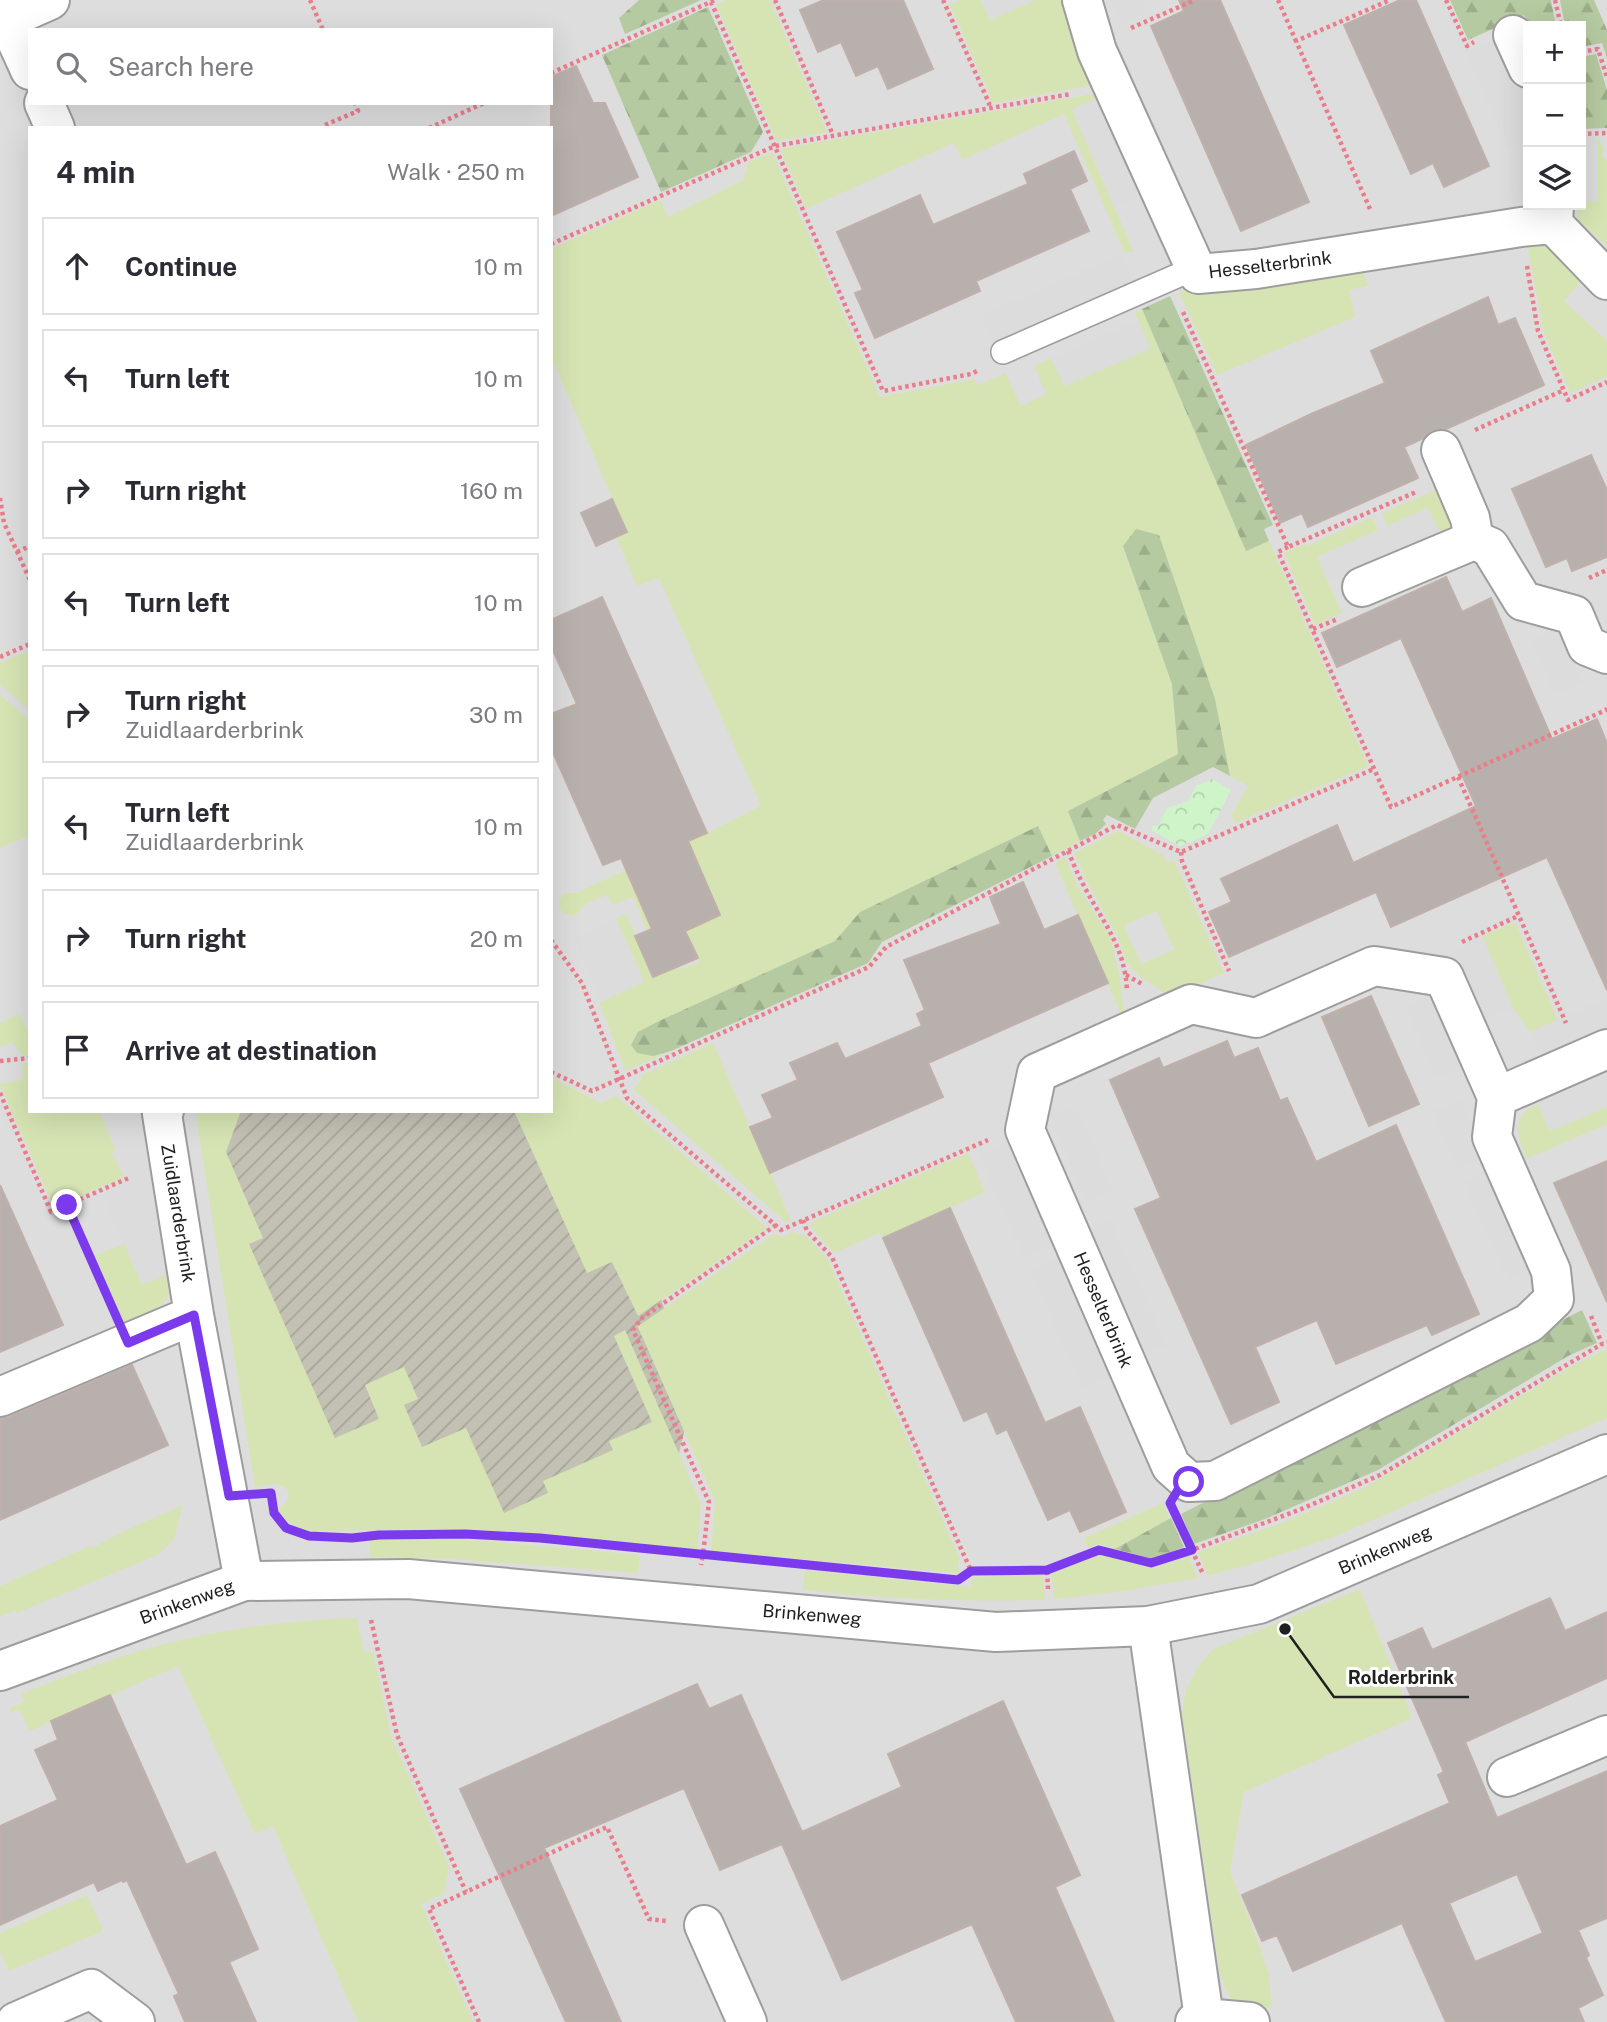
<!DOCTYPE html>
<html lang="en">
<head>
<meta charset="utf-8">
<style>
  :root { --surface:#fff; --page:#f7f7f7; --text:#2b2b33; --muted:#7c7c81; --line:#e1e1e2 }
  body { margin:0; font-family:"Public Sans",sans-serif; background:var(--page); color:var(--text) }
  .controls { position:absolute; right:21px; top:21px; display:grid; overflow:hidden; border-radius:0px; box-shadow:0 7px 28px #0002 }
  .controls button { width:63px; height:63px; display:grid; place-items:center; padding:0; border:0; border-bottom:2px solid var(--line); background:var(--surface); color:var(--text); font:35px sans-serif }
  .stop { position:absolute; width:21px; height:21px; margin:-16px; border:5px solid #7c3aed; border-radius:50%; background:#fff }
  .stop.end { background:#7c3aed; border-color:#fff; box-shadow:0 2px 7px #0008 }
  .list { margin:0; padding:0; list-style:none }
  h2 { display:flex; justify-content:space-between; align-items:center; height:91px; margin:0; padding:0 28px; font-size:30px }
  h2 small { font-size:23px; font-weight:400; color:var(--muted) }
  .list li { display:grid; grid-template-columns:46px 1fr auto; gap:21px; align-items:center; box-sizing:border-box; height:98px; margin:0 14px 14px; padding:0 14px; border:2px solid var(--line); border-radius:0px }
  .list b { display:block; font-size:26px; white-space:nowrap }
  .list p { margin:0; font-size:23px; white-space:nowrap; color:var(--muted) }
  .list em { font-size:23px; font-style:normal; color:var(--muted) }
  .icon { flex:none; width:38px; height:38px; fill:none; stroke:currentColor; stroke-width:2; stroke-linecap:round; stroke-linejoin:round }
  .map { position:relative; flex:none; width:1607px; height:2022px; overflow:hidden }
  .search { position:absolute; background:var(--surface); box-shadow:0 7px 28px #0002; left:28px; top:28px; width:525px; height:77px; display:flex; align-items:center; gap:18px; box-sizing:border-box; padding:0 24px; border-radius:0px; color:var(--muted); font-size:26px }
  .panel { position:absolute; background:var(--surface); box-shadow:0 7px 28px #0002; left:28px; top:126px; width:525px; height:987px; border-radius:0px }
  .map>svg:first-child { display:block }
  .residential { fill:#dedddd; fill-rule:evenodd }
  .construction { fill:url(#construction-furrows) }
  .grass { fill:#d6e4b3; fill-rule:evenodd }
  .forest { fill:url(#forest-firs) }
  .park { fill:url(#park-crowns) }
  .parking { fill:#dcdcdc }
  .building { fill:#b8b0ad; stroke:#c0b0ab; stroke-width:2; fill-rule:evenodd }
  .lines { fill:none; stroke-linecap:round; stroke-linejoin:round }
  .service-casing { stroke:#9d9d9d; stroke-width:26 }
  .minor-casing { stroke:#9d9d9d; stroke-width:42 }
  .tertiary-casing { stroke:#9d9d9d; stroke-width:42 }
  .path { stroke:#eb7d8a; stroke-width:4.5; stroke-dasharray:3.5 3.5; stroke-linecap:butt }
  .service { stroke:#fff; stroke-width:23 }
  .minor { stroke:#fff; stroke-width:38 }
  .tertiary { stroke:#fff; stroke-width:38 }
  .route { stroke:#7c3aed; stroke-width:9 }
  .labels { text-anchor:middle; stroke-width:6; stroke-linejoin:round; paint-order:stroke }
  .street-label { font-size:18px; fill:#202020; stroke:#fff }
  .leader { fill:none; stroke:#202020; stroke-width:2.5 }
  .callout-dot { fill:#202020; stroke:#fff; stroke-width:2.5 }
  .callout-label { font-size:19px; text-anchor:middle; font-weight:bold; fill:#202020; stroke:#fff; stroke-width:6; stroke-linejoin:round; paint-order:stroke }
</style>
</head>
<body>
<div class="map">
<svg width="1607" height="2022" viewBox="0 0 1607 2022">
  <defs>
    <pattern id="construction-furrows" width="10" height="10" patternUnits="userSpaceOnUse" patternTransform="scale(1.75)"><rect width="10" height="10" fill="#c3c0b4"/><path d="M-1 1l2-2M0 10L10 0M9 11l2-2" fill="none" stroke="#a7a59a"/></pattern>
    <pattern id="forest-firs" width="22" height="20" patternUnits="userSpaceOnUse" patternTransform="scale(1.75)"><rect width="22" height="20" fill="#b6caa1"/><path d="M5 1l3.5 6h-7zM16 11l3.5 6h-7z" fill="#9cad8a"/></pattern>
    <pattern id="park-crowns" width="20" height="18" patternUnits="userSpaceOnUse" patternTransform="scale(1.75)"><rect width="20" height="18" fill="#d0f4ca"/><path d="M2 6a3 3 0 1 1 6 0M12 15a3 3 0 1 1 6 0" fill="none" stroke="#b2d1ad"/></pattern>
  </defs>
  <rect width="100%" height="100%" fill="#efebe7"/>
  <path class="residential" d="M0 0H1607V2022H0ZM1528 26H1581V205H1528ZM30 30H551V103H30ZM30 128H551V1111H30Z"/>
  <path class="construction" d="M214 1111H547L628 1208 694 1390 672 1483 517 1525 275 1447Z"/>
  <path class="grass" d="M726 0H770L827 132 776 141 716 5Z
    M960 0H981L990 20 1036 0H1068L1094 85 993 103 950 5Z
    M1098 93 1099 97 1072 110 1134 252H1124L1064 114 962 160 954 143 806 209 780 149Z
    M1598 137 1604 149 1602 156 1607 160V246L1577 219V205H1581V202H1598Z
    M772 152 880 397 974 379 978 385 1005 373 1021 406 1046 394 1034 366 1051 358 1065 386 1150 348 1135 313 1142 309 1246 551 1269 541 1368 766 1235 823 1231 815 1248 786 1230 776 1215 699 1159 536 1123 546 1172 684 1178 754 1068 811 1080 841 1052 856 1038 826 861 912 835 941 638 1032 653 1056 671 1051 625 1071 599 1002 644 981 616 918 626 914 653 977 676 967 678 970 699 962 685 931 720 915 647 931 633 897 613 905 607 895 583 905 578 913 571 916 562 912C558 905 558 899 565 893H576L713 830 761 806 659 578 637 586 616 537 627 532 551 356V249L660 200 668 217 743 180 749 162Z
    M1526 238 1541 239 1585 277 1564 301 1607 341V376L1570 393 1543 330Z
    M1359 264 1369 286 1349 290 1355 317 1217 375 1179 292 1185 290 1186 292Z
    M1438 489 1455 526 1440 533 1428 508 1387 526 1382 513Z
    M1372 517 1378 530 1317 557 1342 613 1315 625 1284 553 1305 544 1307 546Z
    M30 650V710L0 685V663Z
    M0 695 30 721V835L0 848Z
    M1118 831 1163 855 1167 863 1174 860 1224 973 1171 997 1139 976 1127 963 1118 938 1087 882 1074 853ZM1157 911 1174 950 1141 964 1124 925Z
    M1065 857 1078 887 1111 939 1120 978 1125 1018 1123 1019 1055 863Z
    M1515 922 1558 1020 1530 1032 1513 1008 1482 936Z
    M20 1014 30 1037V1055L23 1056 12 1042 0 1047V1023Z
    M713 1043 791 1220 786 1222 633 1089 642 1079 640 1076Z
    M30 1063V1111H99L116 1151 112 1153 124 1177 54 1207 0 1086V1084L23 1080 22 1064Z
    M551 1077 601 1103 616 1096 767 1228 638 1316 612 1262 587 1273 514 1111H551Z
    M1538 1104 1550 1131 1607 1107V1124L1527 1159C1517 1136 1510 1115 1538 1104Z
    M197 1111H241L226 1152 263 1238 249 1244 335 1438 379 1419 365 1385 404 1367 418 1399 404 1405 422 1447 466 1428 504 1513 548 1493 543 1481 613 1450 609 1441 652 1422 614 1336 625 1330 701 1504 697 1550 461 1529 312 1531C295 1529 288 1522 277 1509 290 1505 294 1488 279 1485 272 1483 262 1486 255 1487L197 1123Z
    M968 1153 985 1192 883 1238 880 1233 834 1253 814 1231 810 1223Z
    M794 1232 806 1236 828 1260 959 1557 958 1573 711 1551 715 1501 637 1325 641 1324 774 1234 784 1237 790 1233Z
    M124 1244 142 1284 169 1274C176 1308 149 1312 124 1323L95 1255Z
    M1607 1349V1418L1334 1537 1262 1561 1208 1576 1198 1552 1282 1523 1364 1488 1572 1366Z
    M1163 1503 1170 1519 1115 1549 1098 1544 1088 1548 1084 1538Z
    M183 1505 174 1539 158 1555 17 1613 16 1610 0 1617V1586L90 1546 92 1548 124 1531Z
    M402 1538 462 1539 640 1555 638 1573 451 1559 370 1557 369 1539Z
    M1100 1554 1153 1569 1188 1556 1198 1578 1119 1592 1054 1599 1052 1574Z
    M805 1570 971 1587 973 1577 1043 1575 1045 1600C964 1602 883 1599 803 1590Z
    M1360 1589 1412 1718 1244 1792 1230 1871 1260 1947 1269 1975 1272 2009 1235 2003 1228 1994 1220 1975 1182 1712 1186 1689 1197 1668 1213 1649Z
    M357 1618 364 1652 373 1651 391 1736 449 1867 444 1894 421 1904 473 2022H358L273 1826 255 1834 178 1666 30 1731 20 1710 10 1712 11 1708 24 1702 21 1694C61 1678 102 1662 143 1650 212 1630 285 1620 357 1618Z
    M87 1895 103 1931 9 1971 0 1951V1933Z"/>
  <path class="forest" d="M639 0H701L625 34 619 18Z
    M1450 0H1551L1556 26H1529L1524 15 1468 40Z
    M1560 0H1594L1607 30V58L1602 43 1581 47V26H1565Z
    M708 7 763 132 751 152 661 192 602 55Z
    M1596 54 1607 90V128L1581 129V57Z
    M1170 296 1273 525 1264 529 1269 541 1246 551 1142 309Z
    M1136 529 1159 535 1215 699 1230 776 1213 767 1153 798 1135 829 1107 815 1103 820 1106 824 1095 834 1080 841 1068 811 1178 754 1172 684 1123 546Z
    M1038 826 1052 856 882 942 868 963 671 1051 653 1056 637 1053 631 1045 638 1032 659 1021 835 941 860 912Z
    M1582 1310 1597 1343 1568 1356 1378 1470 1265 1519 1194 1544 1181 1514Z
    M1171 1518 1184 1547 1153 1559 1115 1549Z"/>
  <path class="park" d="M1212 779 1231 790 1208 834 1180 846 1151 830 1154 825 1158 826 1167 808 1188 801 1196 786Z"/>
  <path class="parking" d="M981 0H1036L990 20Z
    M1111 0H1141L1147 13 1121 24Z
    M1494 39 1528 117V138L1508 148 1465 51Z
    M1099 97 1144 196 1115 208 1072 109Z
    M1581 137H1598V202H1581Z
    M1121 254 1133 282 993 344 981 316Z
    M1138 320 1150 349 1064 386 1051 358Z
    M1428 508 1440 533 1328 582 1317 557Z
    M1558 628 1584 683 1555 696 1531 640Z
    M616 918 644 982 601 1002 574 938Z
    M1482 936 1513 1008 1485 1020 1454 949Z
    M1433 995 1464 1066 1436 1077 1405 1007Z
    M1607 998V1032L1542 1061 1530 1032Z
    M1607 1073V1107L1550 1131 1538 1104Z
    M1460 1099 1486 1157 1458 1169 1432 1111Z
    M1076 1104 1113 1190 1086 1201 1049 1115Z
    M99 1111H145L169 1274 142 1284 102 1194 127 1182 112 1152 116 1150Z
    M1007 1143 1052 1246 1024 1258 979 1155Z
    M1492 1169 1536 1268 1508 1281 1463 1181Z
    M1110 1219 1167 1345 1142 1356 1086 1229Z
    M1057 1258 1110 1377 1083 1389 1030 1270Z"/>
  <path class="building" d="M824 0H903L933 69 888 89 878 66 856 76 841 42 818 52 800 10Z
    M1179 0H1220L1309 202 1241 231 1151 26 1184 11Z
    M1400 0H1416L1489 166 1444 187 1433 163 1411 174 1344 25Z
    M576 66 593 103H605L638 177 551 216V77Z
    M1074 151 1087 181 1070 189 1089 231 976 281 980 291 875 338 855 293 863 290 837 232 920 195 933 225 1028 184 1024 174Z
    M1488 297 1498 325 1515 318 1544 385 1446 429 1432 430 1422 439 1404 447 1418 478 1308 527 1302 513 1280 523 1246 445 1311 414 1385 383 1371 351Z
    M1591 455 1607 490V557L1572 571 1567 558 1546 567 1512 489Z
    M612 499 627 532 596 546 581 513Z
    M1446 577 1462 612 1491 598 1552 739 1597 719 1607 743V990L1547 857 1391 927 1376 892 1229 957 1209 912 1232 902 1221 879 1337 825 1353 863 1476 806 1401 638 1337 667 1322 633Z
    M602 597 707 833 688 841 720 915 685 931 698 958 653 977 635 936 652 929 621 858 603 865 551 748V714L577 704 551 646V620Z
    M1023 882 1044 930 1078 915 1108 983 928 1063 943 1097 770 1173 750 1127 773 1118 762 1095 798 1080 790 1063 837 1043 845 1059 922 1026 917 1014 925 1010 904 960 1001 924 990 897Z
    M1371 996 1419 1104 1369 1126 1322 1017Z
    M1227 1041 1234 1058 1258 1048 1280 1101 1287 1098 1316 1162 1396 1125 1479 1314 1432 1335 1427 1325 1336 1364 1317 1320 1255 1347 1279 1402 1231 1424 1135 1209 1161 1198 1110 1080 1159 1058 1163 1068Z
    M1607 1161V1302L1554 1183Z
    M0 1185 63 1325 0 1352Z
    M950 1208 1045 1423 1080 1407 1126 1512 1080 1532 1070 1510 1048 1520 1007 1429 997 1434 987 1411 964 1421 883 1238Z
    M132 1365 168 1445 0 1520V1419L9 1417Z
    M1550 1598 1565 1631 1607 1612V1678L1465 1742 1497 1818 1607 1771V1918L1578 1930 1589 1955 1586 1958 1603 1995 1578 2008 1584 2022H1446L1402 1923 1293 1971 1277 1935 1262 1941 1242 1895 1450 1803 1438 1775 1444 1772 1388 1643 1422 1628 1432 1650ZM1517 1874 1543 1933 1475 1962 1449 1903Z
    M697 1684 709 1709 741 1695 802 1832 902 1787 888 1754 1003 1701 1080 1875 1055 1887 1114 2022H1016L972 1924 842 1980 782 1844 720 1870 684 1788 544 1848 621 2022H566L460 1789Z
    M110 1695 186 1865 215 1852 230 1885 258 1949 229 1962 256 2022H185L174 1996 179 1994 127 1880 123 1882 122 1880 98 1891 94 1882 0 1925V1826L58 1800 35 1750 58 1740 51 1721Z"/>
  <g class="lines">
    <g class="service-casing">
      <path id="service" d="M1003 352 1195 268"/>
    </g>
    <g class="minor-casing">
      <path id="minor" d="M1082 0 1097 51 1198 274 1256 269 1521 227 1553 224
        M0 4 30 70
        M7 19 50 0
        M1513 35 1528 68
        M44 103 55 128
        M1554 205 1553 224 1607 280
        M1441 450 1470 518 1474 540
        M1362 587 1474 540 1490 547 1523 601 1574 615 1587 646 1607 654
        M1374 966 1444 977 1497 1097 1492 1137 1551 1271 1554 1299 1529 1323 1215 1481 1189 1482 1171 1466 1025 1130 1037 1073 1191 1004 1256 1018Z
        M1497 1097 1607 1049
        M164 1111 162 1114 194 1315 244 1581
        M0 1397 194 1315
        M1148 1626 1204 2018 1195 2022
        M1507 1777 1607 1735
        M704 1925 747 2022
        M1204 2018 1250 2022
        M16 2022 91 1989 135 2022"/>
    </g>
    <g class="tertiary-casing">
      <path id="tertiary" d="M0 1671 244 1581 408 1579 996 1632 1148 1626 1259 1604 1607 1454"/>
    </g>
    <path class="path" d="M310 0 323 30
      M775 0 833 135
      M943 0 989 103V108
      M1278 0 1296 41
      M1446 0 1467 46 1474 42
      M1555 0 1561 26
      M711 2 883 391 971 374 979 370
      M1131 28 1195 0
      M1581 52 1598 49 1607 77
      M551 73 715 0
      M325 125 358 111 355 103
      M429 128 484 103
      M1581 134 1607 133
      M1370 209 1296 41 1390 0
      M551 244 775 146 1071 94
      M1527 266 1538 331 1568 400 1607 382
      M1183 312 1288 547 1416 492
      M1475 430 1564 390
      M0 498 4 523 30 580
      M1288 547 1278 552 1391 807 1606 710 1607 708
      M17 552 30 546
      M1589 578 1607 570
      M1313 629 1338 619
      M0 657 30 644
      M1458 777 1566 1023
      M1068 851C1073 863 1078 875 1084 886 1103 923 1125 946 1127 991
      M1181 852 1182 861 1229 971
      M551 940 582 983 627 1098 781 1230 988 1140
      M1462 942 1518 916
      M1126 975 1142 984
      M0 1061 30 1058
      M551 1072 592 1091 619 1079 869 967 886 947 1117 825 1181 852 1374 769
      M0 1093 51 1212 131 1177
      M67 1205 112 1307
      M803 1220 807 1231 832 1257 971 1571 1047 1570
      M776 1225 642 1318 633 1330 709 1502 703 1555 958 1580 971 1571
      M1591 1316 1602 1344 1607 1342
      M274 1512C286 1530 297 1535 319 1537
      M1177 1518 1203 1574
      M370 1536 465 1534 540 1539 703 1555 701 1565
      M1048 1589 1047 1570 1099 1550 1151 1563 1192 1550 1299 1510 1380 1475 1602 1344
      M371 1620 397 1735 466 1892
      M479 2022 429 1909 607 1827 649 1919 666 1921"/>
    <use href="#service" class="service"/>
    <use href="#minor" class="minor"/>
    <use href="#tertiary" class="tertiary"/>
  </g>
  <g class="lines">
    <path class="route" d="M67 1205 128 1343 194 1315 229 1496 271 1493 274 1513 286 1528 309 1536 352 1538 379 1535 465 1534 540 1538 958 1580 971 1571 1047 1570 1099 1550 1151 1563 1192 1550 1170 1503 1185 1478 1189 1482"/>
  </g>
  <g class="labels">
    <g class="street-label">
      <text transform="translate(1270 265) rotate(-7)" y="6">Hesselterbrink</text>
      <text transform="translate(178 1213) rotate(81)" y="6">Zuidlaarderbrink</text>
      <text transform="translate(1103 1310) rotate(67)" y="6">Hesselterbrink</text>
      <text transform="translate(1385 1550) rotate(-23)" y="6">Brinkenweg</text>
      <text transform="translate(187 1602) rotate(-20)" y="6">Brinkenweg</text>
      <text transform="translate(812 1615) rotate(5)" y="6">Brinkenweg</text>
    </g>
  </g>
  <path class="leader" d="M1285 1629L1334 1697H1469"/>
  <circle class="callout-dot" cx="1285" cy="1629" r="7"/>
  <g class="callout-label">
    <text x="1401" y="1684">Rolderbrink</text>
  </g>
</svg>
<div class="controls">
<button>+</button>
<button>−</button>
<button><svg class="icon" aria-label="layers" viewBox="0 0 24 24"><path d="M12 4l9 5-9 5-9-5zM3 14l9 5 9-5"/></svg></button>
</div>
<div class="stop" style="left:1189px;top:1482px"></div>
<div class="stop end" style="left:67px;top:1205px"></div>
<div class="search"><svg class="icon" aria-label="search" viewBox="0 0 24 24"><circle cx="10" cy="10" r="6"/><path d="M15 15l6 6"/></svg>Search here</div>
<section class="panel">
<h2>4 min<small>Walk · 250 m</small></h2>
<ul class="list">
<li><svg class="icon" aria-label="ahead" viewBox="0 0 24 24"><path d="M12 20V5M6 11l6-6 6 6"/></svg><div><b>Continue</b></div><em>10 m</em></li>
<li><svg class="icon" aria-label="left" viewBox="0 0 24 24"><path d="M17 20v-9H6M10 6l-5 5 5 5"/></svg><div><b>Turn left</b></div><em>10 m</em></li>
<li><svg class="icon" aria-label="right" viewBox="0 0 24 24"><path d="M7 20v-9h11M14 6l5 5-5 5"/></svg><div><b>Turn right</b></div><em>160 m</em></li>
<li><svg class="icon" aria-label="left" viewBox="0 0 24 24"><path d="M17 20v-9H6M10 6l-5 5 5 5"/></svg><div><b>Turn left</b></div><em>10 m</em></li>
<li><svg class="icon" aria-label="right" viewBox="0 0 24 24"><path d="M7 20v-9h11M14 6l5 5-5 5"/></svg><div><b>Turn right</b><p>Zuidlaarderbrink</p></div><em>30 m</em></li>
<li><svg class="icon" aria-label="left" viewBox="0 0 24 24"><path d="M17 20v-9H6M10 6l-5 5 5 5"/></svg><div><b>Turn left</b><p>Zuidlaarderbrink</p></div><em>10 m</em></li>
<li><svg class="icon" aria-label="right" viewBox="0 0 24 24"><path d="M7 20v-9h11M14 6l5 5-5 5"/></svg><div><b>Turn right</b></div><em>20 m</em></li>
<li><svg class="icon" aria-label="arrive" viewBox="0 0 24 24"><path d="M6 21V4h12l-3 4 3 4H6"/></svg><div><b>Arrive at destination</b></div></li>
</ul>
</section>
</div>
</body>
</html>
